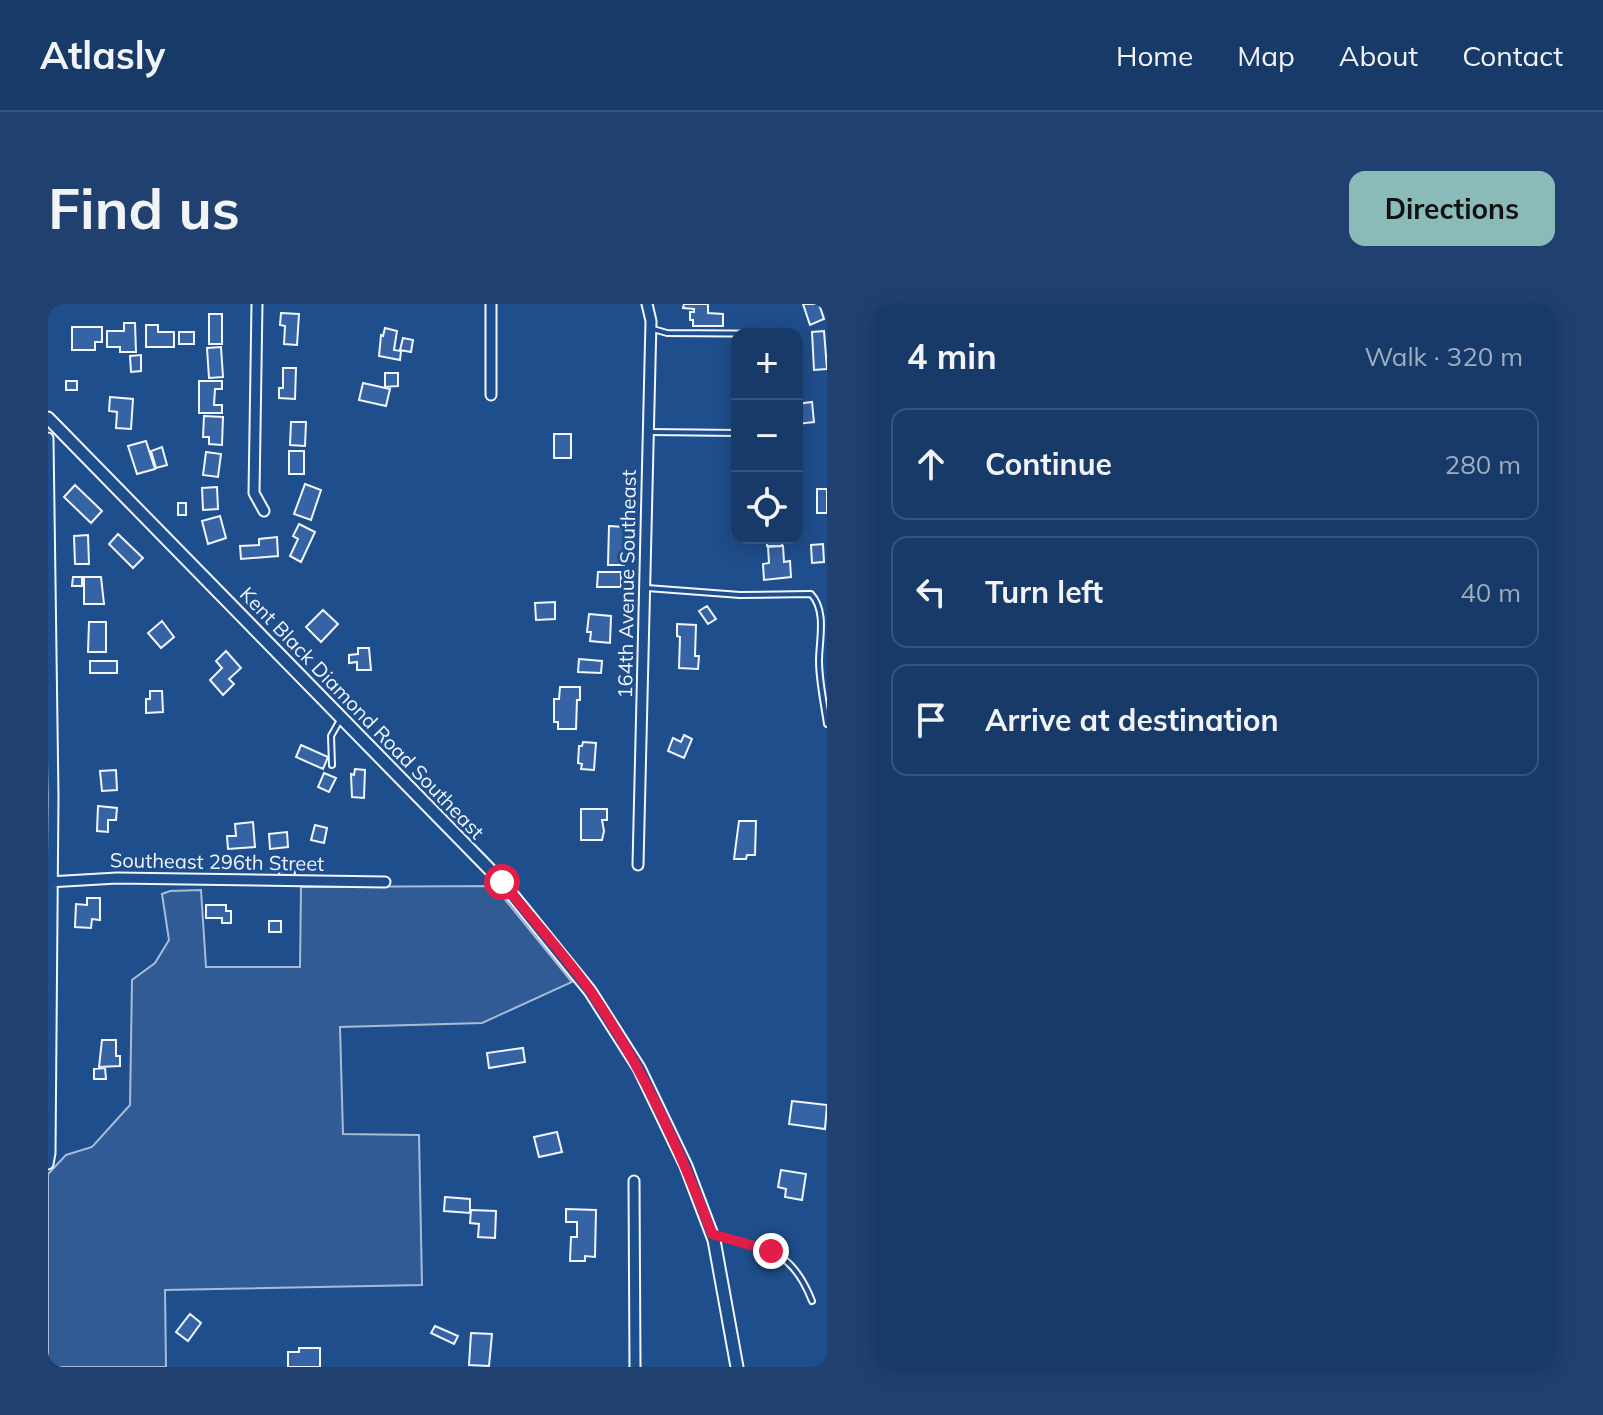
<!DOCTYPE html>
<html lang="en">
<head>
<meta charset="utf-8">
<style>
  :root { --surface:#173a69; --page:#20416f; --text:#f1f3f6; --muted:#9eadc0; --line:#36547d; --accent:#8bbbb9 }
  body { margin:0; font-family:Mulish,sans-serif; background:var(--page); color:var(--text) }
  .controls { position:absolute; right:24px; top:24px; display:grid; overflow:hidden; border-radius:16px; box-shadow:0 4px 20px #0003 }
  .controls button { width:72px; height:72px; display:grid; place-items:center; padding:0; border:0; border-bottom:2px solid var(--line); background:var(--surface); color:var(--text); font:40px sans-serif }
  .stop { position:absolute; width:24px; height:24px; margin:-18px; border:6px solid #e11d48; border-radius:50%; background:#fff }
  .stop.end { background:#e11d48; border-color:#fff; box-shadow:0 2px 8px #0008 }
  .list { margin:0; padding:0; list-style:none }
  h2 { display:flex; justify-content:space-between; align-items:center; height:104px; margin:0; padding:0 32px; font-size:34px }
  h2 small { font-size:26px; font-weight:400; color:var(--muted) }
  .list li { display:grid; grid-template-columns:52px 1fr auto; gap:24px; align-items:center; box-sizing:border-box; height:112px; margin:0 16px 16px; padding:0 16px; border:2px solid var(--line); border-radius:16px }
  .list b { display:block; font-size:30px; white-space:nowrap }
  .list em { font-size:26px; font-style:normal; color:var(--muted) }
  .icon { flex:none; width:44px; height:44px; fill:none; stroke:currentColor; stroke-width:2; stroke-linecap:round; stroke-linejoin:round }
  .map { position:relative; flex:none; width:779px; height:1063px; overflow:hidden; border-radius:16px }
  header { display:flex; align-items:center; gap:48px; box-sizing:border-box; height:112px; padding:0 40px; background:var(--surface); border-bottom:2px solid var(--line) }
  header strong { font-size:38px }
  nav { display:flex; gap:44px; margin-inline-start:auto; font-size:28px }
  .intro { display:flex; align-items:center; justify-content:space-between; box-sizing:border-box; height:192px; padding:0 48px }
  h1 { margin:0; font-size:56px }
  .button { padding:20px 36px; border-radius:16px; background:var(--accent); color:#111; font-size:28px; font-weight:700 }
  main { display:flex; gap:48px; padding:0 48px }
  aside { flex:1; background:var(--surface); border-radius:16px; box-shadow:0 4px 20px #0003 }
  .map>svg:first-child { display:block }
  .green { fill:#305b95; stroke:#a8bbd7; stroke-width:2 }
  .building { fill:#3563a3; stroke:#f2f6ff; stroke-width:2 }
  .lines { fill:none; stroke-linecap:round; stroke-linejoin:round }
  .service-casing { stroke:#f2f6ff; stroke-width:8 }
  .minor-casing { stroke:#f2f6ff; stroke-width:13 }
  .tertiary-casing { stroke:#f2f6ff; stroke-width:15 }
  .service { stroke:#1f4e8c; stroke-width:4 }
  .minor { stroke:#1f4e8c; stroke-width:9 }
  .tertiary { stroke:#1f4e8c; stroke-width:11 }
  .route { stroke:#e11d48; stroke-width:10 }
  .labels { text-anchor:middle; stroke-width:6; stroke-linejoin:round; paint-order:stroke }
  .street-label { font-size:20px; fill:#f2f6ff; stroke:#1f4e8c }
</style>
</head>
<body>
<header>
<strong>Atlasly</strong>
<nav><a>Home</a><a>Map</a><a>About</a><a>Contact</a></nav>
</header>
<div class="intro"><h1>Find us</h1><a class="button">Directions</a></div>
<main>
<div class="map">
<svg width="779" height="1063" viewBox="0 0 779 1063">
  <rect width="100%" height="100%" fill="#1f4e8c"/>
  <path class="green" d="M446 582 524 678 434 719 292 723 295 830 371 831 374 981 117 986 118 1063H0V870L18 851 44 843 82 801 84 676 107 659 121 636 114 590 122 587 153 586 158 663H252L253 583Z"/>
  <path class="building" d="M636 0H660V9L675 10V22H645V16H642V8H646V5L635 4Z
    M755 0H771L776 15 762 21Z
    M233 9 251 10 249 41 236 40 237 22 232 21Z
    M161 10H174V40H161Z
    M76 19H87L88 48H72V43H59V27H76Z
    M98 21H110V28H126V43H98Z
    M24 23H54V38H47V46H24Z
    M337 24 349 27 346 46 353 47 352 56 331 52 333 31 335 32Z
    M776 27 779 65 766 66 764 28Z
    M131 28H146V40H131Z
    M355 34 365 36 363 48 352 46Z
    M173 43 175 73 161 74 159 44Z
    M93 51V67L83 68 82 52Z
    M235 64H248L247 95 231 94V84H235Z
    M337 69H350V82L337 83Z
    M18 77H29V86H18Z
    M151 77H174V85H167L166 101H174V109H151Z
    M315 79 342 85 338 102 311 96Z
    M62 93 85 95 83 125 68 124 69 108 61 107Z
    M764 98 766 118 749 120V100Z
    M156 112 175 113 174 141 161 140V133H155Z
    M243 118H258L257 142 242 141Z
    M506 130H523V154H506Z
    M98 137 107 165 89 170 80 142Z
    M114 143 119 161 108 164 103 147Z
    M241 147H256V170H241Z
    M158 148 173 150 170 173 155 171Z
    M257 180 273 186 263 216 246 210Z
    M27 181 54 207 43 219 16 193Z
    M169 183 170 205 155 206 154 184Z
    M769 185H779V209H769Z
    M130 199H138V211H130Z
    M172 212 178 234 160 240 154 217Z
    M251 220 267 228 253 258 242 252 250 235 245 232Z
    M561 222 577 223 576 261H560Z
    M70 230 95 254 85 264 61 240Z
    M40 231 41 260H27L26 232Z
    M229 233 230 252 193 255 192 242 211 241V235Z
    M719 234H734V242H719Z
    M775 240 776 258 764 259 763 241Z
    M735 242 736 258 742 257 743 273 716 276 715 260 721 259 720 243Z
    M550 268H573V283H549Z
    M25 273H34V282H24Z
    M36 273H53L56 300H36Z
    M507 298V315L488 316 487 299Z
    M659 302 668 315 660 320 651 307Z
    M275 306 290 320 273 338 258 323Z
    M541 310 563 312 562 339 542 337 543 328H539Z
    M114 317 126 333 113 344 100 329Z
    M41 318H58V348H40Z
    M629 320 648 321 647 352H651L650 365 631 364 632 333 629 332Z
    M310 344H321L323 366H309V358L301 359V351L310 350Z
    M178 347 193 364 181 375 186 380 175 391 162 376 174 364 168 357Z
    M531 355 554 357 553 369 530 368Z
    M42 357H69V369H42Z
    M512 383H532V396H529L528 425H510V418H506V395H511Z
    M102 387H114L115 408 98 409V395H102Z
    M636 431 644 435 636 454 620 447 625 434 633 438Z
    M535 438 548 439 546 466 533 465 534 460 530 459 531 442H534Z
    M253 441 280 453 275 465 248 453Z
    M307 465 317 466 316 494 304 493 303 470 306 471Z
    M68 466 69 486 54 487 52 467Z
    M276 469 288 474 281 488 270 483Z
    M50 502 69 504 68 516H60V528L49 527Z
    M533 505H559V516H554L556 527 554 536H533Z
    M691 517H708L707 551H699L698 555H686Z
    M205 518 207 543 180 545 179 532H188L187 520Z
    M267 521 279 524 276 539 263 536Z
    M239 528 240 543 222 545 221 530Z
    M246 559 247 572 231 573V560Z
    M39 594H52V616L44 615 43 624 27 623 28 600 39 601Z
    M158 601H178V607H183V619H174V614H158Z
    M221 617H233V628H221Z
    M54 736H68V752H72V762L51 763Z
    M475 744 477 758 441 764 439 749Z
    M57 764 58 775H46V765Z
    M744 797 779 801 777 825 741 820Z
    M509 828 514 848 491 853 486 833Z
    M733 866 758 870 754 896 737 893 738 885 730 883Z
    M397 893 422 895V909L396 907Z
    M518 905 548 906 547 953 537 952V957H522L523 933H529V918H518Z
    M423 906 448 907 447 934 430 933 431 920 422 919Z
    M142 1010 153 1019 140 1037 128 1028Z
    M387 1022 410 1032 406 1040 383 1029Z
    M423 1029 444 1030 441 1062 421 1061Z
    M251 1044H272V1063H240V1048H251Z"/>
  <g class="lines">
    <g class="service-casing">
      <path id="service" d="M605 25 619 29 731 30
        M603 128 689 129
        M749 148 751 175
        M599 284 692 291 763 290C779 307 771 336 771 357 771 377 776 399 779 420
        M284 461 283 432 292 416
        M666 931C717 945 743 943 764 997"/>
    </g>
    <g class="minor-casing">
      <path id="minor" d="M209 0 206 189 216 207
        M443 0V91
        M0 134 5 492 2 849 0 860
        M590 561 603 17 599 0
        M0 578 69 574 337 578
        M586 877 587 1063"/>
    </g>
    <g class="tertiary-casing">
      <path id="tertiary" d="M0 114 454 578 542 687 591 764 638 862 666 936 689 1063"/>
    </g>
    <use href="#service" class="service"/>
    <use href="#minor" class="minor"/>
    <use href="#tertiary" class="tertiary"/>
  </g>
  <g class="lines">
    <path class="route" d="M454 578C483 614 516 650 543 688 595 764 632 846 664 930L723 947"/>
  </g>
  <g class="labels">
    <g class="street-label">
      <text transform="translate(579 280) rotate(-89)" y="7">164th Avenue Southeast</text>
      <text transform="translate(314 409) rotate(46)" y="7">Kent Black Diamond Road Southeast</text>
      <text transform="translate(169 558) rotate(1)" y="7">Southeast 296th Street</text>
    </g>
  </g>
</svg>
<div class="controls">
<button>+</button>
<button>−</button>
<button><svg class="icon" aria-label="locate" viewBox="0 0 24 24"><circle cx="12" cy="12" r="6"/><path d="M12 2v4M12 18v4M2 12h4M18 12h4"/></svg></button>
</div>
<div class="stop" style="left:454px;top:578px"></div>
<div class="stop end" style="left:723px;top:947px"></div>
</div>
<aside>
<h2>4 min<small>Walk · 320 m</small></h2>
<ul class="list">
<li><svg class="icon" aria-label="ahead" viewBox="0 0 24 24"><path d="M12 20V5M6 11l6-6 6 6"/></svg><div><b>Continue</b></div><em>280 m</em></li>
<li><svg class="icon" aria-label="left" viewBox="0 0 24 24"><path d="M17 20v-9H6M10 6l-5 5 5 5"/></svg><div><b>Turn left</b></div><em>40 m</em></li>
<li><svg class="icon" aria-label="arrive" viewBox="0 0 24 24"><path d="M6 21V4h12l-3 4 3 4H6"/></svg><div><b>Arrive at destination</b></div></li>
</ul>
</aside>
</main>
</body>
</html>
